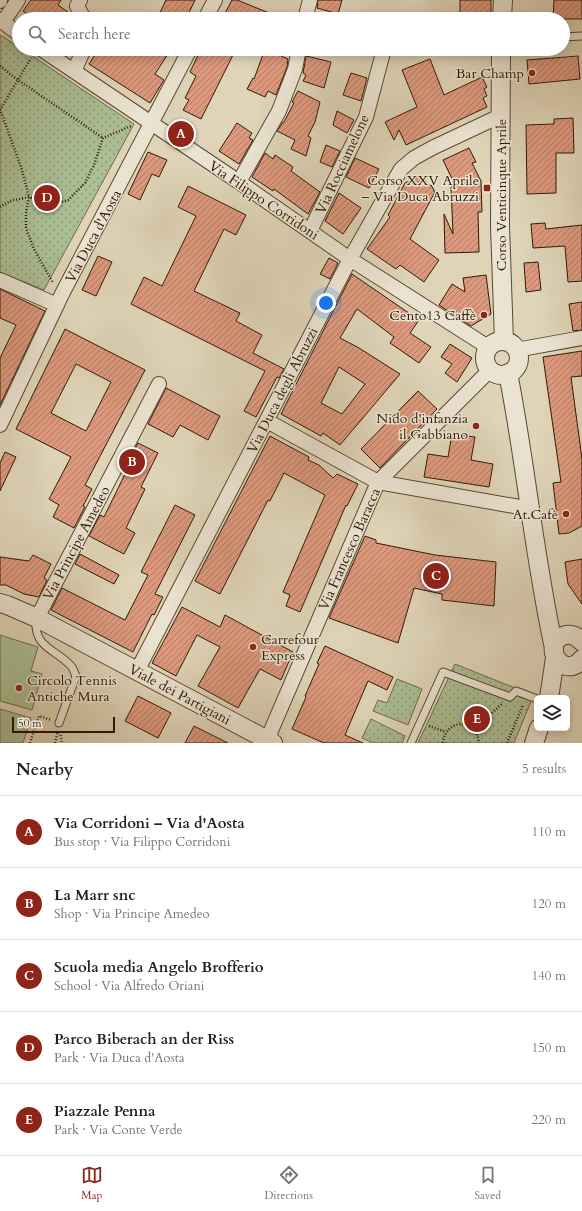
<!DOCTYPE html>
<html lang="en">
<head>
<meta charset="utf-8">
<style>
  :root { --surface:#fff; --page:#f2f2f2; --text:#222; --muted:#767676; --line:#e0e0e0; --accent:#8f2418 }
  body { margin:0; font-family:Cardo,serif; background:var(--page); color:var(--text) }
  .controls { position:absolute; right:12px; bottom:12px; display:grid; overflow:hidden; border-radius:6px; box-shadow:0 2px 10px #0003 }
  .controls button { width:36px; height:36px; display:grid; place-items:center; padding:0; border:0; border-bottom:1px solid var(--line); background:var(--surface); color:var(--text); font:20px sans-serif }
  .scale { position:absolute; left:12px; bottom:10px; width:103px; box-sizing:border-box; padding-left:4px; border:2px solid #311a06; border-top:0; font-size:11px; line-height:14px; white-space:nowrap; color:#311a06; -webkit-text-stroke:3px #eae3d1; paint-order:stroke }
  .you { position:absolute; left:326px; top:303px; width:14px; height:14px; margin:-10px; border:3px solid #fff; border-radius:50%; background:#1a73e8; box-shadow:0 0 0 6px #1a73e833 }
  .badge { display:grid; place-items:center; width:26px; height:26px; border-radius:50%; background:var(--accent); color:#fff; font-size:13px; font-weight:700 }
  .pin { position:absolute; translate:-50% -50%; border:2px solid #fff; box-shadow:0 1px 4px #0006 }
  .list { margin:0; padding:0; list-style:none }
  h2 { display:flex; justify-content:space-between; align-items:center; height:52px; margin:0; padding:0 16px; font-size:17px }
  h2 small { font-size:13px; font-weight:400; color:var(--muted) }
  .list li { display:grid; grid-template-columns:26px 1fr auto; gap:12px; align-items:center; box-sizing:border-box; height:72px; padding:0 16px; border-top:1px solid var(--line) }
  .list b { display:block; font-size:15px; white-space:nowrap }
  .list p { margin:0; font-size:13px; white-space:nowrap; color:var(--muted) }
  .list em { font-size:13px; font-style:normal; color:var(--muted) }
  .icon { flex:none; width:22px; height:22px; fill:none; stroke:currentColor; stroke-width:2; stroke-linecap:round; stroke-linejoin:round }
  .map { position:relative; flex:none; width:582px; height:743px; overflow:hidden }
  .search { position:absolute; background:var(--surface); box-shadow:0 2px 10px #0003; left:12px; right:12px; top:12px; height:44px; display:flex; align-items:center; gap:10px; box-sizing:border-box; padding:0 14px; border-radius:22px; color:var(--muted); font-size:15px }
  .sheet { height:412px; background:var(--surface) }
  nav { display:flex; justify-content:space-around; align-items:center; box-sizing:border-box; height:56px; border-top:1px solid var(--line); background:var(--surface); font-size:11px; color:var(--muted) }
  nav a { display:grid; justify-items:center; gap:2px }
  nav .on { color:var(--accent) }
  .map>svg:first-child { display:block }
  .grass { fill:url(#grass-dots); stroke:#6e6c4d }
  .garden { fill:#abbe94; stroke:#6e6c4d }
  .building { fill:url(#building-hatch); stroke:#311a06; fill-rule:evenodd }
  .lines { fill:none; stroke-linecap:round; stroke-linejoin:round }
  .service-casing { stroke:#5c4832; stroke-width:9 }
  .minor-casing { stroke:#5c4832; stroke-width:16 }
  .tertiary-casing { stroke:#5c4832; stroke-width:20 }
  .path { stroke:#311a06; stroke-width:2.5; stroke-dasharray:1 2; stroke-linecap:butt }
  .service { stroke:#eae3d1; stroke-width:7 }
  .minor { stroke:#eae3d1; stroke-width:14 }
  .tertiary { stroke:#eae3d1; stroke-width:18 }
  .poi-dot { fill:#8f2418; stroke:#eae3d1; stroke-width:1.5 }
  .labels { text-anchor:middle; stroke-width:3; stroke-linejoin:round; paint-order:stroke }
  .poi-label { font-size:14px; fill:#311a06; stroke:#eae3d1; text-anchor:end }
  .street-label { font-size:14px; fill:#311a06; stroke:#eae3d1 }
</style>
</head>
<body>
<div class="map">
<svg width="582" height="743" viewBox="0 0 582 743">
  <defs>
    <pattern id="grass-dots" width="8" height="8" patternUnits="userSpaceOnUse"><rect width="8" height="8" fill="#abbe94"/><path d="M2 2h.1M6 6h.1" fill="none" stroke="#8c9a77" stroke-width="1.8" stroke-linecap="round"/></pattern>
    <pattern id="building-hatch" width="6" height="6" patternUnits="userSpaceOnUse"><rect width="6" height="6" fill="#dd997d"/><path d="M-1 1l2-2M0 6l6-6M5 7l2-2" fill="none" stroke="#b47c64"/></pattern>
  </defs>
  <rect width="100%" height="100%" fill="#dfd4b8"/>
  <filter id="stains"><feTurbulence type="fractalNoise" baseFrequency=".005" numOctaves="4"/><feColorMatrix values="0 0 0 0 .2 0 0 0 0 .09 0 0 0 0 .02 0 0 0 .5 -.17"/></filter>
  <radialGradient id="worn" r=".72"><stop offset=".6" stop-color="#630" stop-opacity="0"/><stop offset="1" stop-color="#630" stop-opacity=".3"/></radialGradient>
  <path class="grass" d="M0 35 19 47V49H22L134 124 44 290 0 272Z
    M455 664 515 688 534 694 514 743H418Z
    M397 679 422 689 408 725 373 711 378 700 387 703Z
    M371 719 405 736 402 743H370L371 742 362 738Z"/>
  <path class="garden" d="M0 635 38 647 31 671 42 674 32 710 0 701Z
    M0 709 31 718 23 743H0Z"/>
  <path class="building" d="M31 0H61L58 5 72 15 74 19H34L23 11Z
    M166 0H195L186 19H157Z
    M232 0H237L284 19H222Z
    M318 0H342L338 14 317 8Z
    M460 0H491V19H460Z
    M554 0H582V19H553Z
    M99 49H160L168 54 155 74 164 80 150 103 89 64Z
    M201 49H236L201 119 183 110 189 100 185 98 196 76 190 72Z
    M265 49H277L283 52 281 56 288 59 287 67 276 95 268 91 265 97 247 89 253 78 254 79Z
    M306 56 331 62 324 88 303 81 306 75 303 73Z
    M578 56 580 79 529 84 527 60Z
    M430 59 444 95 482 77 487 87 484 89 487 96 483 98 487 107 406 145 399 130 394 140 385 122 417 107 402 70Z
    M351 73 367 78 361 101 343 95Z
    M298 91 320 102 315 122 308 136 311 138 306 156 291 149 295 140 277 131 283 122H284L294 103 292 102Z
    M337 111 354 120 347 133 333 125Z
    M573 118 574 153H556V193L527 194 526 125 554 124V119Z
    M237 123 252 133 249 138 253 140 239 164 219 151Z
    M326 145 340 151 332 167 320 162Z
    M469 148 476 162 472 163 481 181 482 212H478L479 252 445 253 444 214 453 234 451 187 455 185 443 160Z
    M148 152 167 160 159 177 152 174 140 200 128 194Z
    M265 153 273 159 275 155 293 167 291 171 320 192 308 214 274 189 273 191 252 177Z
    M355 158 379 169 369 188 346 177Z
    M423 175 428 186 431 185 435 192 410 239 439 260 424 282 400 265 396 269 367 249 390 217 388 215 405 183Z
    M188 186 246 215 236 235 224 229 194 291 240 313 236 321 262 335 253 353 284 369 279 378 277 377 256 417 244 411 265 371 131 304 144 277 162 286 196 216 178 207Z
    M339 193 361 208 343 234 325 221Z
    M545 223 546 229 582 225V281L568 282 565 246 533 248 531 224Z
    M98 256 112 262 96 296 82 290Z
    M329 258 338 263 330 279 320 274Z
    M538 262 541 290 526 292 524 263Z
    M352 274 419 320 410 333 431 347 419 363 390 343 394 337 357 309 340 338 359 348 400 374 340 445 323 433 321 436 281 414ZM339 367 365 384 342 414 321 403Z
    M486 275 491 314 471 326 439 305 452 284 465 292 463 278Z
    M0 289 45 311 0 405V358L16 325 0 318Z
    M582 302V330L573 331 569 304Z
    M65 329 145 370 85 485 92 489 83 506 85 507 74 528 53 517 59 505 49 499 71 457 16 429ZM76 364 111 382 86 431 51 413Z
    M450 344 472 358 457 382 445 373 452 364 441 357Z
    M582 351V376L571 377 582 459V526L569 533 559 534 553 483 561 482 543 357Z
    M166 388 220 416 208 440 180 425 173 437 148 424Z
    M418 391 437 409 380 468 361 449Z
    M452 434 475 437 471 460 493 464 489 487 424 477 428 454 448 457Z
    M270 436 309 457 308 460 319 465 333 478 337 474 358 484 347 506 346 505 300 612 286 606 290 595 283 592 325 495 284 473 270 501 268 500 220 594 195 581Z
    M138 443 158 453 141 487 145 489 126 528 135 533 124 554 89 536 100 515 104 517 129 466 126 465Z
    M5 452 16 457 0 491V463Z
    M175 505 195 515 155 594 163 597 154 615 152 614 133 652 51 610 62 588 125 620 148 575 141 572Z
    M365 536 376 540V543L435 555 496 562 494 606 442 600V594L414 588 398 643 329 618Z
    M80 554 119 575 114 584 75 564Z
    M33 555 51 564 44 578 47 580 39 597 24 594 6 585H0V557L29 561Z
    M582 559V604L568 584 565 562Z
    M182 607 220 627 225 615 293 652 281 680 260 669 238 708 198 686 220 647 197 635 176 676 152 663Z
    M325 646 393 677 387 690 368 681 345 735 363 743H324L292 729 306 697 305 696 319 664 317 663Z
    M138 696 171 713 158 738 125 721Z
    M194 726 228 743H185Z"/>
  <g class="lines">
    <g class="service-casing">
      <path id="service" d="M563 37 582 36
        M36 619C34 648 54 648 70 665 73 667 74 672 76 676L59 723
        M411 743 443 672 510 697 516 691 537 699"/>
    </g>
    <g class="minor-casing">
      <path id="minor" d="M80 0 77 6 83 17 86 19
        M0 1V0
        M205 19 215 0
        M305 19 310 0
        M0 20 19 34
        M3 22 18 0
        M41 49 239 182 350 259 488 347
        M74 71 84 49
        M239 182 279 111 295 69 299 49
        M310 231 366 117 384 49
        M0 280 57 305
        M516 350 582 338
        M267 421 378 482 531 509
        M0 425 62 294 190 49
        M37 618 159 384
        M137 671 350 259 401 169 414 158 432 148 500 116
        M267 740 378 482 490 370"/>
    </g>
    <g class="tertiary-casing">
      <path id="tertiary" d="M502 19 503 0
        M501 49 500 226 504 341
        M485 358a17 17 0 1 1 34 0a17 17 0 1 1-34 0Z
        M508 373C526 464 534 557 554 648
        M0 603 7 605 37 618 273 743
        M582 642C578 637 573 634 566 635 539 641 562 683 582 659
        M549 698 555 658
        M534 743 539 728"/>
    </g>
    <path class="path" d="M0 66 18 80 103 138
      M0 109 22 170 29 197 26 213V228L34 249 53 283
      M0 110 31 58
      M0 207 10 201 29 197 52 205 68 200 85 183 94 165 103 138 131 126
      M429 726 446 732
      M474 729 502 704
      M60 732 62 743
      M30 743 39 716 51 720
      M55 743 58 731
      M443 743C445 718 477 718 479 743
      M507 743 523 705"/>
    <use href="#service" class="service"/>
    <use href="#minor" class="minor"/>
    <use href="#tertiary" class="tertiary"/>
  </g>
  <g class="poi-dot">
    <circle cx="532" cy="73" r="4"/>
    <rect x="483" y="184" width="8" height="8" rx="2"/>
    <circle cx="484" cy="315" r="4"/>
    <circle cx="476" cy="426" r="4"/>
    <circle cx="566" cy="514" r="4"/>
    <circle cx="253" cy="647" r="4"/>
    <circle cx="19" cy="688" r="4"/>
  </g>
  <g class="labels">
    <g class="poi-label">
      <text x="524" y="78">Bar Champ</text>
      <text x="479" y="185">Corso XXV Aprile<tspan x="479" dy="16">– Via Duca Abruzzi</tspan></text>
      <text x="476" y="320">Cento13 Caffè</text>
      <text x="468" y="423">Nido d'infanzia<tspan x="468" dy="16">il Gabbiano</tspan></text>
      <text x="558" y="519">At.Cafè</text>
      <text x="261" y="644" text-anchor="start">Carrefour<tspan x="261" dy="16">Express</tspan></text>
      <text x="27" y="685" text-anchor="start">Circolo Tennis<tspan x="27" dy="16">Antiche Mura</tspan></text>
    </g>
    <g class="street-label">
      <text transform="translate(342 164) rotate(-65)" y="5">Via Rocciamelone</text>
      <text transform="translate(501 195) rotate(-90)" y="5">Corso Venticinque Aprile</text>
      <text transform="translate(264 200) rotate(34)" y="5">Via Filippo Corridoni</text>
      <text transform="translate(93 236) rotate(-62)" y="5">Via Duca d'Aosta</text>
      <text transform="translate(282 390) rotate(-63)" y="5">Via Duca degli Abruzzi</text>
      <text transform="translate(76 543) rotate(-62)" y="5">Via Principe Amedeo</text>
      <text transform="translate(349 549) rotate(-66)" y="5">Via Francesco Baracca</text>
      <text transform="translate(180 694) rotate(28)" y="5">Viale dei Partigiani</text>
    </g>
  </g>
  <rect width="100%" height="100%" filter="url(#stains)"/>
  <rect width="100%" height="100%" fill="url(#worn)"/>
</svg>
<div class="controls">
<button><svg class="icon" aria-label="layers" viewBox="0 0 24 24"><path d="M12 4l9 5-9 5-9-5zM3 14l9 5 9-5"/></svg></button>
</div>
<div class="scale">50 m</div>
<div class="you"></div>
<div class="pin badge" style="left:181px;top:134px">A</div>
<div class="pin badge" style="left:132px;top:462px">B</div>
<div class="pin badge" style="left:436px;top:576px">C</div>
<div class="pin badge" style="left:47px;top:198px">D</div>
<div class="pin badge" style="left:477px;top:719px">E</div>
<div class="search"><svg class="icon" aria-label="search" viewBox="0 0 24 24"><circle cx="10" cy="10" r="6"/><path d="M15 15l6 6"/></svg>Search here</div>
</div>
<section class="sheet">
<h2>Nearby<small>5 results</small></h2>
<ul class="list">
<li><span class="badge">A</span><div><b>Via Corridoni – Via d'Aosta</b><p>Bus stop · Via Filippo Corridoni</p></div><em>110 m</em></li>
<li><span class="badge">B</span><div><b>La Marr snc</b><p>Shop · Via Principe Amedeo</p></div><em>120 m</em></li>
<li><span class="badge">C</span><div><b>Scuola media Angelo Brofferio</b><p>School · Via Alfredo Oriani</p></div><em>140 m</em></li>
<li><span class="badge">D</span><div><b>Parco Biberach an der Riss</b><p>Park · Via Duca d'Aosta</p></div><em>150 m</em></li>
<li><span class="badge">E</span><div><b>Piazzale Penna</b><p>Park · Via Conte Verde</p></div><em>220 m</em></li>
</ul>
</section>
<nav>
<a class="on"><svg class="icon" aria-label="map" viewBox="0 0 24 24"><path d="M3 6l6-2 6 2 6-2v14l-6 2-6-2-6 2zM9 4v14M15 6v14"/></svg>Map</a>
<a><svg class="icon" aria-label="directions" viewBox="0 0 24 24"><path d="M12 3l9 9-9 9-9-9zM9 14v-3h6M13 9l2 2-2 2"/></svg>Directions</a>
<a><svg class="icon" aria-label="saved" viewBox="0 0 24 24"><path d="M7 4h10v16l-5-4-5 4z"/></svg>Saved</a>
</nav>
</body>
</html>
